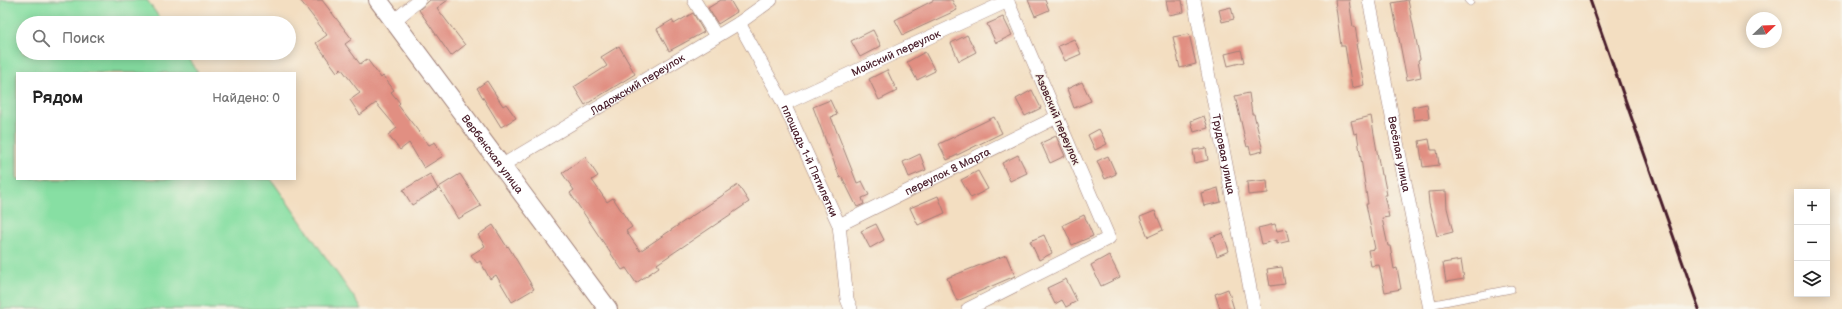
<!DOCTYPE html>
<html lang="ru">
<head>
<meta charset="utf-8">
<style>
  :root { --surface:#fff; --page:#f6f6f6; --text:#222; --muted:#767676; --line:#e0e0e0 }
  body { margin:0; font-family:"Balsamiq Sans",sans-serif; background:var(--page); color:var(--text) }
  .controls { position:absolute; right:12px; bottom:12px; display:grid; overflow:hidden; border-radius:0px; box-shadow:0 2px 10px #0003 }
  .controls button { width:36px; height:36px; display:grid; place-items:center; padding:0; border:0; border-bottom:1px solid var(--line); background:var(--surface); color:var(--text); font:20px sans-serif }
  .compass { position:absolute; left:1746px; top:12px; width:36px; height:36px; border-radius:50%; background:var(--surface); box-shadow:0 2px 10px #0003; rotate:67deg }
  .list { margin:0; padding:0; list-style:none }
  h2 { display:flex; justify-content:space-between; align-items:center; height:52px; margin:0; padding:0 16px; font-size:17px }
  h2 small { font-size:13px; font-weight:400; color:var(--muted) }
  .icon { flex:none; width:22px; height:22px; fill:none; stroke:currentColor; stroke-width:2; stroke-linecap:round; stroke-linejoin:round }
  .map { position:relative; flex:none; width:1842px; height:309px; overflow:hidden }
  .search { position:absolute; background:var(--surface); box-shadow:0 2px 10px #0003; left:16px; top:16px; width:280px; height:44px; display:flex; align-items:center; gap:10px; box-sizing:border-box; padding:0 14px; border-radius:22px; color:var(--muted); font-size:15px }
  .panel { position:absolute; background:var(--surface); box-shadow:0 2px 10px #0003; left:16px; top:72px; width:280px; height:108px; border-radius:0px }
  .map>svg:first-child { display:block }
  .green { fill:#87dfa3; stroke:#687f67 }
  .building { fill:#e18f82 }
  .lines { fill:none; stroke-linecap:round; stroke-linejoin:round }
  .lane-casing { stroke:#9e7e76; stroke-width:8 }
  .street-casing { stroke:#9e7e76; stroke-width:14 }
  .secondary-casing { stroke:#9e7e76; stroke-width:20 }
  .lane { stroke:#fff; stroke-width:7 }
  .street { stroke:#fff; stroke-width:13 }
  .secondary { stroke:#fff; stroke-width:18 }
  .rail { stroke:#4a1f2b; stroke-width:3 }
  .labels { text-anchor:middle; stroke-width:3; stroke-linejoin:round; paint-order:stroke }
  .street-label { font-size:11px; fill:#4a1f2b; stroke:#f7f3e8 }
</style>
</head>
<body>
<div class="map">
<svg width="1842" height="309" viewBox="0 0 1842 309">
  <rect width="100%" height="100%" fill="#f7f3e8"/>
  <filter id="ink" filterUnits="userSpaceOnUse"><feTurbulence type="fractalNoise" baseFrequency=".025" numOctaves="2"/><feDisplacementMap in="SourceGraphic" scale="8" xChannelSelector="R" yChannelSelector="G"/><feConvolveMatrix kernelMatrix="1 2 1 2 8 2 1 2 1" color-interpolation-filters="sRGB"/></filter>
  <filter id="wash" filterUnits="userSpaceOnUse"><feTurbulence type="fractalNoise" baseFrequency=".012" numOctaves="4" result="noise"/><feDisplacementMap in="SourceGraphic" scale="16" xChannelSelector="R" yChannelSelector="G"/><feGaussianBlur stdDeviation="0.9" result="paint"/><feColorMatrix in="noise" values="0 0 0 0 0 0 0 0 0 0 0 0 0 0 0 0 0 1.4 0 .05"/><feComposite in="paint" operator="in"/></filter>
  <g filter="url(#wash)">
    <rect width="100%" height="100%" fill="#f3dec1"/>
    <path class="green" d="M0 0H147L163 23H23V53H184L198 73H17V179H271L362 309H0Z"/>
    <g id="blocks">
      <path class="building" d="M300 0H322L352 39 345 44 360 64 367 59 381 78 383 76 394 90 391 92 400 103 398 105 429 145 435 142 443 156 424 168 409 143 400 150 388 135 397 128 376 103 360 115 350 100 360 93 341 68 337 72 316 43 327 35Z
        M430 0H448L437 8 465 45 451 56 419 10Z
        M721 0H730L737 12 718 24 708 8Z
        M934 0H952L957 10 903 35 895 20Z
        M1028 0H1045L1049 10 1035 16Z
        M1166 0H1182L1184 12 1169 15Z
        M1335 0H1349L1353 27 1355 26 1358 44H1356L1364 85 1352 88 1345 46H1341Z
        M1408 0 1420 59 1418 60 1421 77 1407 80 1392 3Z
        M1231 7 1234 19 1222 22 1219 10Z
        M693 13 704 32 669 51 657 29 672 20 674 24Z
        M1003 17 1012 35 996 43 987 24Z
        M873 30 881 46 860 57 851 41Z
        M1189 34 1196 64 1180 68 1173 37Z
        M967 35 976 52 959 61 951 43Z
        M1074 39 1081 54 1065 61 1058 46Z
        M619 46 635 74 585 105 574 87 607 66 601 57Z
        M1241 50 1244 62 1228 66 1225 54Z
        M925 52 935 71 917 80 907 62Z
        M887 70 897 91 879 100 869 79Z
        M487 81 503 106 506 104 516 118 501 127 477 88Z
        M1082 82 1091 101 1074 108 1067 89Z
        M1032 90 1041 108 1025 116 1016 99Z
        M1249 93 1252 114H1254L1263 151 1251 154 1249 146 1247 147 1235 96Z
        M830 100 837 115 831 117 857 183 862 181 869 195 862 198 864 204 857 207 842 177 840 178 813 107Z
        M1427 104 1429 118 1414 120 1412 107Z
        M1204 116 1208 128 1194 132 1191 121Z
        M1371 116 1381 175H1383L1387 195H1384L1389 217 1382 218 1388 246H1390L1394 269 1397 268 1401 289 1385 292 1379 265 1371 266 1368 250 1375 249 1366 204H1368L1357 133 1354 134 1351 121Z
        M994 117 1002 133 947 160 939 144Z
        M1099 129 1107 144 1095 150 1088 135Z
        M1056 136 1065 156 1050 163 1041 143Z
        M1429 139 1431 150H1437L1439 165 1423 167 1419 141Z
        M1206 148 1208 160 1195 163 1193 150Z
        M920 154 926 170 909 177 903 162Z
        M1018 155 1027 173 1010 181 1002 163Z
        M1108 156 1116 174 1105 179 1097 161Z
        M585 157 598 176 592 180 607 202 613 198 632 227 626 231 640 251 738 185 749 202 657 264 659 267 636 283 626 268 622 270 570 193 574 190 562 173Z
        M978 171 988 189 971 198 961 180Z
        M430 174 438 189 412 205 403 190Z
        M460 174 481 206 458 219 439 187Z
        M1267 180 1268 193 1248 195 1247 182Z
        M1218 188 1221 202 1204 206 1201 193Z
        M1446 191 1447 208 1453 232 1437 236 1429 204 1428 192Z
        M938 196 945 213 918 225 910 208Z
        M1155 211 1163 230 1148 237 1140 217Z
        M1084 215 1093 236 1072 245 1063 225Z
        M876 224 884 240 870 248 861 231Z
        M1275 224 1277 231 1286 229 1289 241 1277 244V240L1262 244 1258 228Z
        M493 225 507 247 508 246 534 289 512 302 496 275 490 279 480 261 477 263 471 255 485 246 478 235Z
        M1223 233 1229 251 1217 256 1211 237Z
        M1044 235 1052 253 1039 260 1030 241Z
        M1006 255 1015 276 957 301 947 278Z
        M1109 255 1120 277 1101 286 1091 265Z
        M1461 260 1464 279 1446 282 1443 263Z
        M1282 267 1285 284 1270 286 1267 269Z
        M1066 279 1077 301 1066 307 1062 300 1055 304 1047 288Z
        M1228 289 1234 309H1220L1215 294Z"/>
    </g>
  </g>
  <g filter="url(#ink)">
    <use href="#blocks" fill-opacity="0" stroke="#9e7e76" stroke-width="1"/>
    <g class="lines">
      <g class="lane-casing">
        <path id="lane" d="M1468 0 1470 2
          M1429 305 1511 289"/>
      </g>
      <g class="street-casing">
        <g id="street">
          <path d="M694 0 716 36"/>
          <path id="s1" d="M1194 0 1254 309"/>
          <path id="s2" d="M1369 0 1430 309"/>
          <path d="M394 21 419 0"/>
          <path id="s3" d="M739 23 784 104 839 225 847 299 851 309"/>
          <path id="s4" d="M784 104 1008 1"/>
          <path id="s5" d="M501 166 739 23 771 0"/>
          <path id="s6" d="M839 225 1057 117"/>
          <path d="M968 309 1109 238 1007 0"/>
        </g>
      </g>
      <g class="secondary-casing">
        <g id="secondary">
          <path id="s7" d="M378 0 608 309"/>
        </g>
      </g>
      <use href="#lane" class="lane"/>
      <use href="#street" class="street"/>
      <use href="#secondary" class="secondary"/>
      <path class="rail" d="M1590 0 1699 309"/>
    </g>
  </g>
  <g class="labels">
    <g class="street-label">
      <text dy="4" stroke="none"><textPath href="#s4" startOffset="123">Майский переулок</textPath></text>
      <text dy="4" stroke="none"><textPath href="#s5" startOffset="159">Ладожский переулок</textPath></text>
      <text transform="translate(1058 119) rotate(67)" y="4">Азовский переулок</text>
      <text dy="4" stroke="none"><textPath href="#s7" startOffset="192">Вербенская улица</textPath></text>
      <text dy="4" stroke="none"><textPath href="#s2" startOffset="157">Весёлая улица</textPath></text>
      <text dy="4" stroke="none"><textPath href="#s1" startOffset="157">Трудовая улица</textPath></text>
      <text dy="4" stroke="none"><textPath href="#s3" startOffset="155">площадь 1-й Пятилетки</textPath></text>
      <text dy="4" stroke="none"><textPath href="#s6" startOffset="121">переулок 8 Марта</textPath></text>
    </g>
  </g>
</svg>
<div class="controls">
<button>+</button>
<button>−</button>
<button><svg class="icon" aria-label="layers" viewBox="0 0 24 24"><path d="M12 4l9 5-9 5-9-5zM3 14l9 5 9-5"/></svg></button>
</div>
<svg class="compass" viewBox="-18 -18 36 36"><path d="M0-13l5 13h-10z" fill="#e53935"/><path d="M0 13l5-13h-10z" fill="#767676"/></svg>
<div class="search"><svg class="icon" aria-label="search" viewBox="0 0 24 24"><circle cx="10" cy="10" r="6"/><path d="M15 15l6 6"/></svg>Поиск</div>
<section class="panel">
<h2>Рядом<small>Найдено: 0</small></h2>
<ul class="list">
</ul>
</section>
</div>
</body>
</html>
